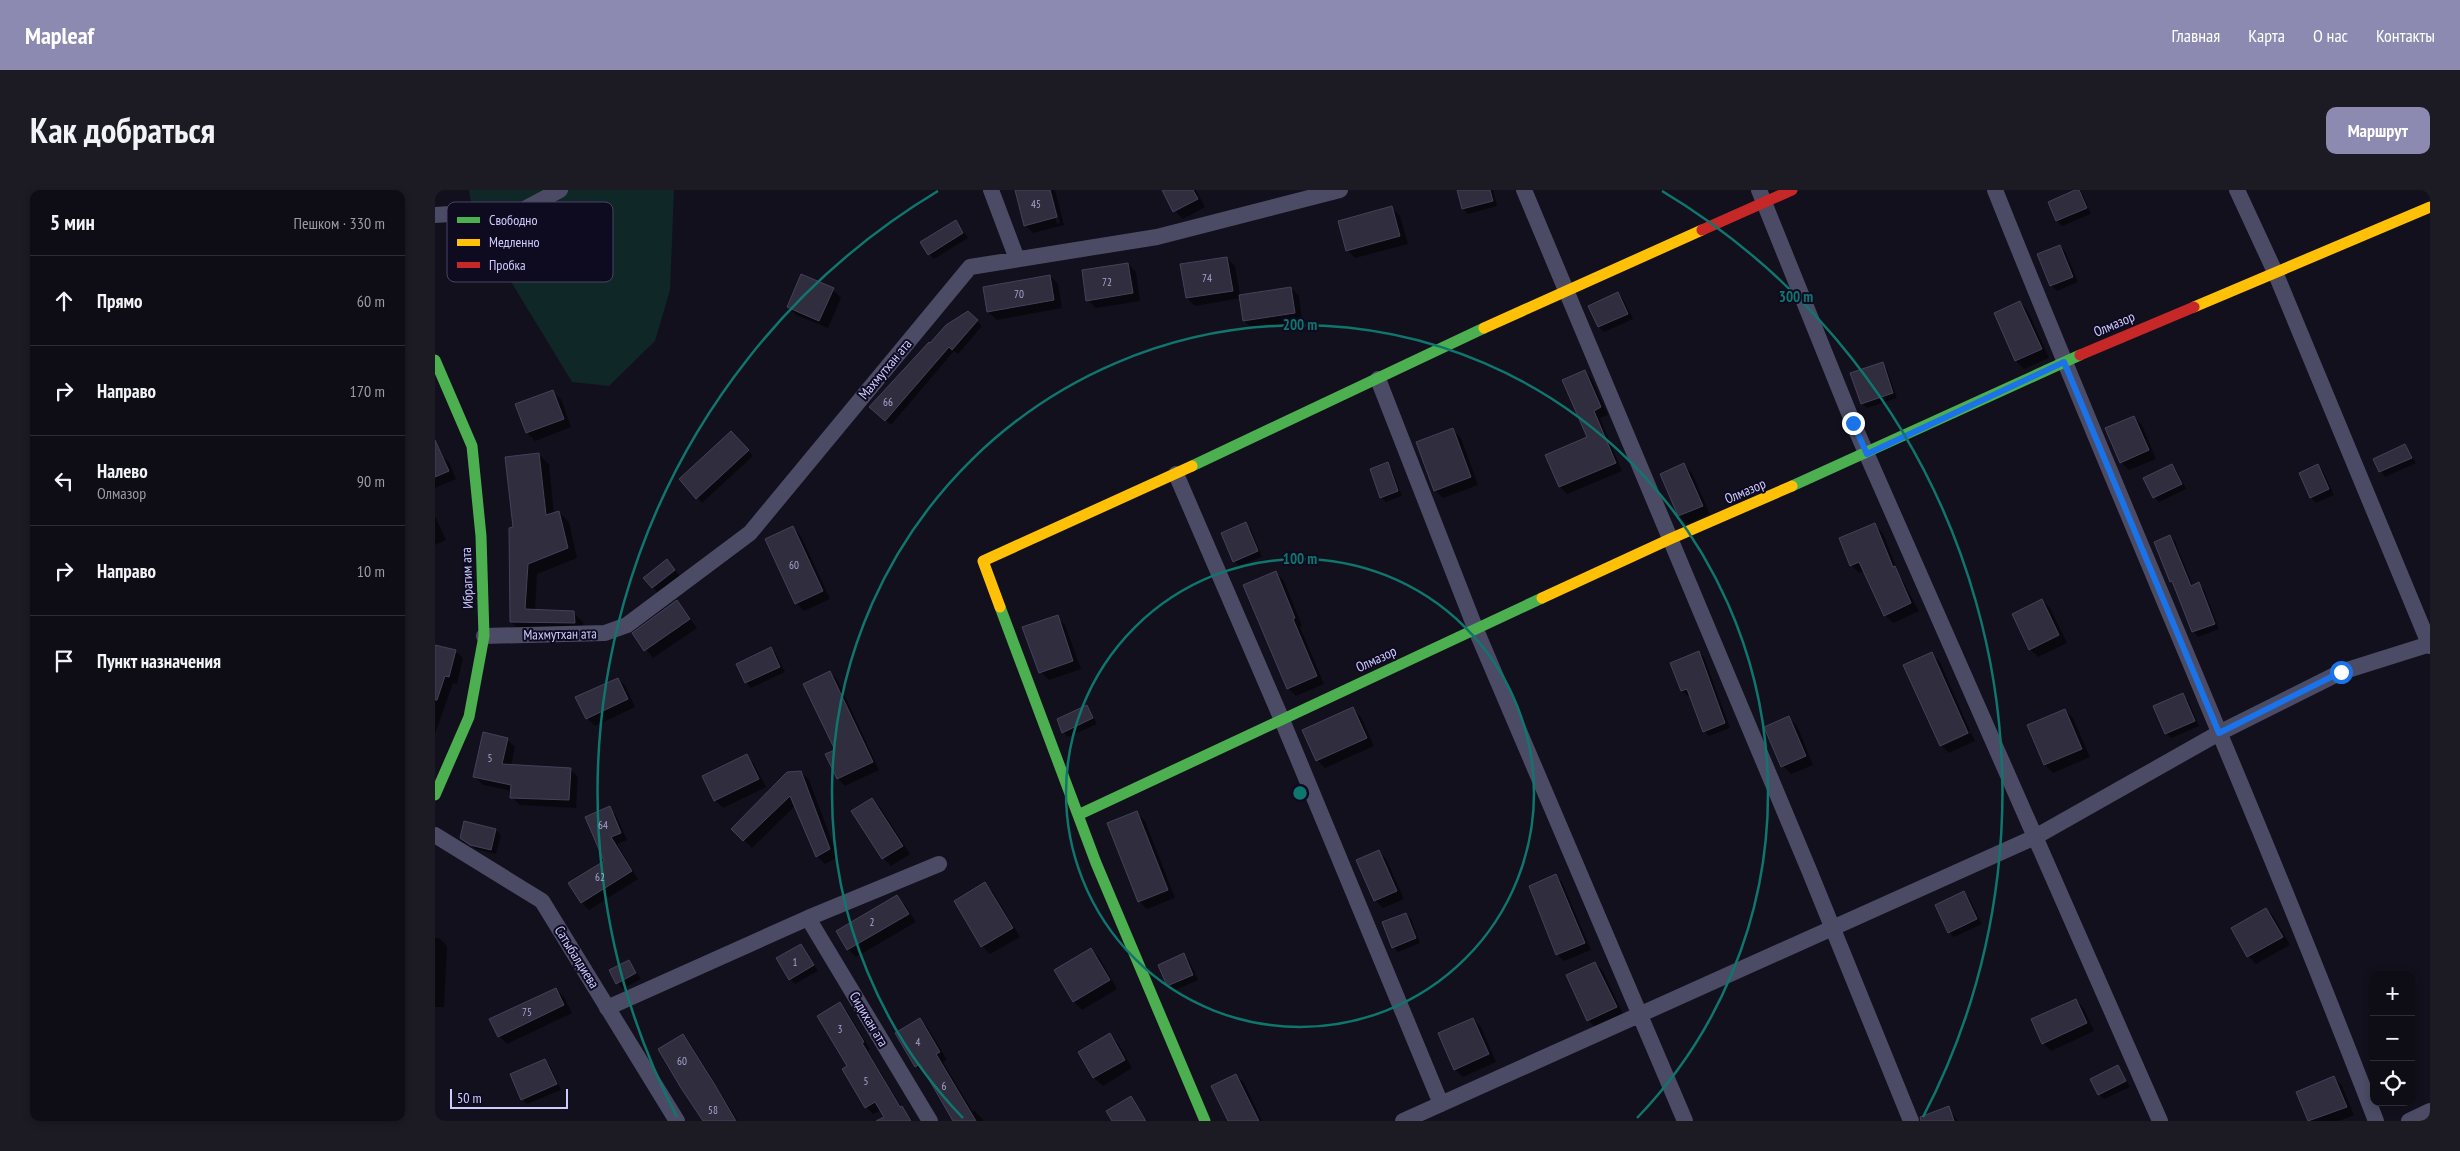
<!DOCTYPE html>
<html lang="ru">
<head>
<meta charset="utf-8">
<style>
  :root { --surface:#0e0c15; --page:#1c1a22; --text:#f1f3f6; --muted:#9b9ba0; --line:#2e2c34; --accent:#8c8ab0 }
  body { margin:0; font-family:"PT Sans Narrow",sans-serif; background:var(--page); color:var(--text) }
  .controls { position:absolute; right:15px; bottom:15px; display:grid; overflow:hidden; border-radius:10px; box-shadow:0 2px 8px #0003 }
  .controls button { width:45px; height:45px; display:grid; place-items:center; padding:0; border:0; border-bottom:1px solid var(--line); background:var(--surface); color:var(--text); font:25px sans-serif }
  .scale { position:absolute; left:15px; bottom:12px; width:118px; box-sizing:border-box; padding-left:5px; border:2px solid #cecbff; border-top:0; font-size:14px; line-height:18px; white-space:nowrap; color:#cecbff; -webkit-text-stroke:4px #0e0b21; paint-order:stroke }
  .stop { position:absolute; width:15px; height:15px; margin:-11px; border:4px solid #1a73e8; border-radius:50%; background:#fff }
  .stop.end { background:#1a73e8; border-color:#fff; box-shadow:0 1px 5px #0008 }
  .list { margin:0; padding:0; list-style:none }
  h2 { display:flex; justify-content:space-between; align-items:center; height:65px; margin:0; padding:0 20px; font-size:21px }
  h2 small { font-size:16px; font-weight:400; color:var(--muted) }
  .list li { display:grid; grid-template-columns:32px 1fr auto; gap:15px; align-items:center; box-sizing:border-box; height:90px; padding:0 20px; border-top:1px solid var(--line) }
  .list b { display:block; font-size:19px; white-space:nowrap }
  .list p { margin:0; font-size:16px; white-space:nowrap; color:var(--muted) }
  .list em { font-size:16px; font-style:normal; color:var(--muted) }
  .icon { flex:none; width:28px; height:28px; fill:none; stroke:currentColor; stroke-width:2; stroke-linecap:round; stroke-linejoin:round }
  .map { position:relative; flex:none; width:1995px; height:931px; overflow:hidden; border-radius:10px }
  header { display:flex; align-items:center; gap:30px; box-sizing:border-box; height:70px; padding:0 25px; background:var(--accent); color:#fff }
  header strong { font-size:24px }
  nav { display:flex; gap:28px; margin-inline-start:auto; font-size:18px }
  .intro { display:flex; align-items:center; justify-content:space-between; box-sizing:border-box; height:120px; padding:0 30px }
  h1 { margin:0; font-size:35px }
  .button { padding:12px 22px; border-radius:10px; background:var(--accent); color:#fff; font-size:18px; font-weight:700 }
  main { display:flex; gap:30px; padding:0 30px }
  aside { flex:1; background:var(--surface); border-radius:10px; box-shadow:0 2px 8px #0003 }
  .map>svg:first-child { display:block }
  .green { fill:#0f2726 }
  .shadow { fill:#0007 }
  .building { fill:#302e3e; stroke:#44415b }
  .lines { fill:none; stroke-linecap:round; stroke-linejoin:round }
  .street { stroke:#4b4b65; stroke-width:16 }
  .fast { stroke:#4caf50; stroke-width:11 }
  .slow { stroke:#ffc107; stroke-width:11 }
  .jam { stroke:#c62828; stroke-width:11 }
  .route { stroke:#1a73e8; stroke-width:6 }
  .ring { fill:none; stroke:#0f766e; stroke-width:2.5 }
  .labels { text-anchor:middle; stroke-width:4; stroke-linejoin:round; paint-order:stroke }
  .number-label { font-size:11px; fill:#a6a4cf }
  .street-label { font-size:14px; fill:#cecbff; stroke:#0e0b21 }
  .key { fill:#0e0b21; stroke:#484564; stroke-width:1 }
  .key-label { font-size:14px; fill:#cecbff }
  .centre { fill:#0f766e; stroke:#0e0b21; stroke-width:2.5 }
  .ring-label { font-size:15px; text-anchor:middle; font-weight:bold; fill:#0f766e; stroke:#0e0b21; stroke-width:4; stroke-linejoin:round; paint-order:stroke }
</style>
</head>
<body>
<header>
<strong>Mapleaf</strong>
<nav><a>Главная</a><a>Карта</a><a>О нас</a><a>Контакты</a></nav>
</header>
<div class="intro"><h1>Как добраться</h1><a class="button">Маршрут</a></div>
<main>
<aside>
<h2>5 мин<small>Пешком · 330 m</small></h2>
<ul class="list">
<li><svg class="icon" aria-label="ahead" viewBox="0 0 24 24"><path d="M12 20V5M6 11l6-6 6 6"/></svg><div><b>Прямо</b></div><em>60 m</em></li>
<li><svg class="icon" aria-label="right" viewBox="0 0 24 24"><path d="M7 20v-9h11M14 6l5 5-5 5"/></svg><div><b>Направо</b></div><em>170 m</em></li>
<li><svg class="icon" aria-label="left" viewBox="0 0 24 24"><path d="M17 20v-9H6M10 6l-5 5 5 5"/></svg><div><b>Налево</b><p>Олмазор</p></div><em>90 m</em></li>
<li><svg class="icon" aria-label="right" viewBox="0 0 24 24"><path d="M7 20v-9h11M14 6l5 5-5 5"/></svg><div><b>Направо</b></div><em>10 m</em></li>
<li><svg class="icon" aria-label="arrive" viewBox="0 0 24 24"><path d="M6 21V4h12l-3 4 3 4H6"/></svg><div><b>Пункт назначения</b></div></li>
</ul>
</aside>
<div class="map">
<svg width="1995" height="931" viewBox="0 0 1995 931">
  <rect width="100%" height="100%" fill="#12101c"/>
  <path class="green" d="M34 0H239L235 100 220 151 174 196 137 192 39 31Z"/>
  <path class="shadow" d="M581 0H614L622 34 625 33 616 0H620L629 35 598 43 590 35Z
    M728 0H761L770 17 748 29 740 21Z
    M1023 0H1058L1062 16 1033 24 1028 19Z
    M1643 0 1648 5 1656 24 1627 36 1622 31Z
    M957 18 965 26 973 54 920 68 912 60Z
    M521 32 533 48 499 69 494 64Z
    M1625 56 1630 61 1643 92 1622 101 1617 96 1604 65Z
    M792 68 800 76 805 106 856 98 864 106 867 131 818 139 809 131 806 108 760 116 752 108Z
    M693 74 701 82 705 111 661 118 653 110Z
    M615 86 623 94 627 118 562 130 553 122Z
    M398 100 406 108 393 138 361 125 353 117Z
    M1183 103 1188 109 1198 129 1169 142 1164 137 1155 116Z
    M1585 112 1593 121 1614 168 1589 179 1581 171 1560 124Z
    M533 123 547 136 523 164 519 161 456 235 441 222Z
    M1447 174 1452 179 1462 208 1432 218 1427 213Z
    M1150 181 1157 189 1173 225 1165 228 1187 281 1132 304 1125 297 1111 265 1154 248Z
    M117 201 126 209 136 237 100 251 92 243Z
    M1699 227 1707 235 1721 269 1694 280 1686 272Z
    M1018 240 1026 248 1043 295 1008 308 1000 300Z
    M296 243 318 266 267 313 246 289Z
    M1970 255 1981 273 1950 287 1939 269Z
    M5 264 14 272 21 289 0 298V267Z
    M104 265 114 274 119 324 124 322 134 332 142 368 102 384 100 420 138 422 148 432 149 442H86L76 432 79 337Z
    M952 274 957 279 967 306 951 312 946 307Z
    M1249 275 1257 283 1275 324 1253 334 1244 326 1227 285Z
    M1737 275 1742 281 1751 299 1724 312 1719 307Z
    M1883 276 1888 281 1899 305 1881 313 1876 307 1865 284Z
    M0 326 11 350 0 355Z
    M811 334 816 339 827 367 804 376 799 371Z
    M1439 335 1448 343 1463 382 1484 421 1458 433 1450 425 1430 381 1424 383 1416 375Z
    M358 338 366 346 395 409 369 421 361 413Z
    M1735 346 1740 351 1758 396 1764 394 1769 399 1784 439 1763 447 1758 441 1740 395 1736 391Z
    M232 371 245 386 223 403 210 388Z
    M841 383 849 391 867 436 865 437 889 494 861 506 853 498Z
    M1607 410 1615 418 1632 453 1603 467 1595 459Z
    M242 412 262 438 218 468 199 444Z
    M622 427 630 435 646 479 614 490 606 482Z
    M0 456 20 461 28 468 22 494 18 493 0 544Z
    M336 458 341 464 350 482 316 498 311 493 302 475Z
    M1264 462 1269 467 1295 538 1274 546 1269 541 1255 505 1253 506 1247 501 1236 474Z
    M1497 464 1505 472 1535 541 1508 553V556L1536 543 1540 551 1514 563 1506 555 1469 475Z
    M395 482 402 489 444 580 410 596 403 589 392 565 402 560Z
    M183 489 191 497 200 517 160 536 152 528Z
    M1748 505 1753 510 1764 536 1736 548 1731 543Z
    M652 517 662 534 633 547 628 542Z
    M918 519 926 527 939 556 890 578 882 570Z
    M1630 520 1638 528 1655 567 1618 583 1610 575 1594 536Z
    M1354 528 1362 536 1378 575 1356 584 1348 576Z
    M72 549 80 557 76 576 135 579 143 587 141 618 85 615 77 607V601L48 595 40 587Z
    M311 566 319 574 331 597 288 618 280 610Z
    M366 582 374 590 403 667 390 674 382 666 360 616 317 658 298 639Z
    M437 609 445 617 475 664 456 676 448 668Z
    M174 618 181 625 192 650 182 654 203 689 154 720 147 713 170 672Z
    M702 623 710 631 740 708 712 719 704 711Z
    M30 632 61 640 66 645 61 664 41 659 26 648Z
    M943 661 951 669 969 709 948 718 940 710Z
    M1121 686 1127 692 1156 760 1129 771 1122 764Z
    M550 694 558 702 585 747 555 764 547 756Z
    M1529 703 1534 708 1547 734 1519 747 1514 742Z
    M462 707 470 715 481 732 421 767 413 759Z
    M1831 719 1839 727 1855 755 1821 774 1813 766Z
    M971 724 976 729 985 753 963 762 958 757Z
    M0 748H4L12 756 9 817H0Z
    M366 755 383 781 360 794 355 789Z
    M656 759 664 767 682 799 647 820 639 812 621 780Z
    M749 765 754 770 763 790 738 801 733 796 725 775Z
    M194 771 206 789 187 799 176 781Z
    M1160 773 1168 781 1189 826 1161 838 1153 830Z
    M121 799 129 807 137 823 72 854 64 846Z
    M1641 810 1649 819 1659 841 1616 861 1608 853Z
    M405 814 412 821 435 859 433 861 467 918 478 931H453L446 920 438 924 431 917 414 876Z
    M1038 829 1046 837 1061 872 1028 887 1020 879Z
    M485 830 493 838 512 870 508 872 538 922 539 920 549 931H519L491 882 489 884 481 876Z
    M248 845 255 853 303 931H269Z
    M675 845 683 853 697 878 668 896 659 888 645 863Z
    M110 870 115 876 126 900 92 914 87 909Z
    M1683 876 1695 897 1669 909 1664 904Z
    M801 885 809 893 827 931H795Z
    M1899 888 1907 896 1919 925 1904 931H1875L1863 902Z
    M696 908 713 931H678Z
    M1513 918 1523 931H1490Z"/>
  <path class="building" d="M580 0H615L622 27 589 36Z
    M727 0H758L763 9 738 22Z
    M1022 0H1055L1058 11 1027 19Z
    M1640 0H1644L1652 18 1621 31 1613 12Z
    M957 16 965 46 911 61 903 31Z
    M521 30 528 43 493 65 485 52Z
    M1625 55 1638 87 1615 96 1602 64Z
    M792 67 798 101 751 108 745 74Z
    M693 73 698 103 651 111 647 80Z
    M366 84 399 98 384 131 352 117Z
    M615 85 619 110 552 122 548 97Z
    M856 97 860 123 808 131 804 105Z
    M1183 102 1193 124 1163 137 1153 116Z
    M1585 111 1607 159 1580 171 1559 123Z
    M533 121 543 130 517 160 514 157 450 231 434 217 494 152 495 153 511 135Z
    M1448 172 1458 203 1426 214 1415 183Z
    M1150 180 1166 217 1159 221 1181 273 1124 297 1110 265 1152 247 1127 190Z
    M118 200 129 229 91 243 80 214Z
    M1699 226 1714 260 1685 273 1670 238Z
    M1018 238 1036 287 999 301 981 252Z
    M296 241 314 260 261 309 244 289Z
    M0 250 14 281 0 287Z
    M1970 254 1977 268 1944 282 1938 269Z
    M104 263 111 325 124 321 133 358 93 374 90 419 139 421 140 433 75 432 74 338 78 337 70 267Z
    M953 272 963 301 945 308 935 279Z
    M1249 273 1268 316 1243 326 1225 284Z
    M1737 274 1747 294 1718 308 1708 288Z
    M1883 274 1894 299 1875 308 1864 283Z
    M811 332 823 361 798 372 786 343Z
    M1440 333 1458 377 1460 376 1476 413 1449 426 1424 372 1415 376 1404 348Z
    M358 336 388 401 360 414 330 349Z
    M1735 345 1756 396 1764 392 1780 434 1757 442 1737 391 1735 392 1719 352Z
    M232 369 240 380 217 398 208 388Z
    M841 381 860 428 858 429 882 486 852 499 808 395Z
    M1607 409 1624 445 1594 460 1577 424Z
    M242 410 255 429 209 461 197 443Z
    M623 425 638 471 604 483 587 437Z
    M0 455 21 460 14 487 10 486 2 510H0Z
    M336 457 345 477 310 493 301 474Z
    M1264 461 1290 533 1268 542 1252 499 1246 501 1235 473Z
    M1497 462 1533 543 1505 556 1468 475Z
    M395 481 438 572 402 589 390 564 400 560 368 494Z
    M183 488 193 509 151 529 140 507Z
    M1748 503 1760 531 1730 544 1718 516Z
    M652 515 658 528 627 543 622 529Z
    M918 517 932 548 881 571 867 540Z
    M1630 519 1647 559 1609 575 1592 535Z
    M1354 526 1371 566 1346 577 1329 537Z
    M48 542 73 548 67 574 136 578 134 610 75 608 76 595 38 587Z
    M312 564 324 589 279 611 267 586Z
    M366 581 395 659 381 667 355 606 308 651 296 639 352 582Z
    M437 608 468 656 447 669 416 621Z
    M175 616 186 643 176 647 197 681 146 713 133 693 169 671 150 627Z
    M702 621 733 700 703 712 672 633Z
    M29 631 61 639 56 660 35 655 25 648Z
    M944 660 962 701 939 711 921 670Z
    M1121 684 1150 753 1121 765 1094 696Z
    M550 692 578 738 546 757 519 711Z
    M1529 701 1542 729 1513 743 1500 715Z
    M462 705 474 724 412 760 401 741Z
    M1831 718 1848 747 1812 767 1796 738Z
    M971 723 981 748 957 758 947 732Z
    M366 754 379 775 354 790 341 768Z
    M656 758 675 790 638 812 619 780Z
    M749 763 758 785 732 796 723 775Z
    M194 770 201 783 181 794 174 780Z
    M1160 772 1182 817 1152 831 1131 785Z
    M121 798 129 815 63 847 54 829Z
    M1641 809 1652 833 1607 854 1596 829Z
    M405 812 429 852 427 853 465 917 467 916 476 931H441L449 927 440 912 430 918 407 879 412 876 382 826Z
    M485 828 505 862 501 864 541 931H518L485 874 480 877 460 843Z
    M1038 828 1054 864 1019 880 1003 843Z
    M675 843 690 870 658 888 643 862Z
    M248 844 280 895 301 931H268L246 898 223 859Z
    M110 869 122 894 86 910 75 884Z
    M1683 875 1691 891 1663 905 1655 889Z
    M801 884 824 931H793L776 896Z
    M1899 886 1912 917 1873 931 1861 902Z
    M696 906 711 931H677L671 921Z
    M1514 916 1519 931H1486L1485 927Z"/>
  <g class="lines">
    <path class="street" d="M556 0 582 69
      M1089 0 1374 680 1476 931
      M1324 0 1418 233 1725 931
      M1560 0C1684 312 1821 618 1941 931
      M1802 0 1840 82 1995 456
      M0 25 44 22 58 36 125 0
      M943 189 1041 440 1250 931
      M741 284 847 530 1006 914
      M49 446 170 443 192 435 315 343 535 77 722 47 905 0
      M0 645 107 711 242 931
      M373 728 495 931
      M172 818 373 728 504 674
      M968 931 1600 647 1784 543 1906 482 1995 454
      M1974 931 1995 921"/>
    <path class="fast" d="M0 170 37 256 46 346 49 446 34 527 0 605
      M757 276 1049 138
      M1357 296 1645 165
      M565 417 661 673 770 931
      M643 625 1107 408"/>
    <path class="slow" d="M1759 117 1995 17
      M1049 138 1267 40
      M1107 408 1235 349 1357 296
      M565 417 548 371 757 276"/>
    <path class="jam" d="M1267 40 1357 0
      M1645 165 1759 117"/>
  </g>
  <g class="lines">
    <path class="route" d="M1418 233 1432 264 1629 172 1784 543 1906 482"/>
  </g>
  <g class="ring">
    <circle cx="865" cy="603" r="234"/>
    <path d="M528 928A468 468 0 1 1 1202 928"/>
    <path d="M242 927A702 702 0 0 1 503 1M1227 1A702 702 0 0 1 1488 927"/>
  </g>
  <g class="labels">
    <g class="number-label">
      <text x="601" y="18">45</text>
      <text x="772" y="92">74</text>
      <text x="672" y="96">72</text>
      <text x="584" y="108">70</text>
      <text x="453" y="216">66</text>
      <text x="359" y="379">60</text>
      <text x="55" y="572">5</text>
      <text x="168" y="639">64</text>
      <text x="165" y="691">62</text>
      <text x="437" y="736">2</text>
      <text x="360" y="776">1</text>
      <text x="92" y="826">75</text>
      <text x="405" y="843">3</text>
      <text x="483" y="856">4</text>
      <text x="247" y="875">60</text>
      <text x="431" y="895">5</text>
      <text x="509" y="900">6</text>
      <text x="278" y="924">58</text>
    </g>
    <g class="street-label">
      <text transform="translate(1679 134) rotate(-23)" y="5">Олмазор</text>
      <text transform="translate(450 179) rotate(-50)" y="5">Махмутхан ата</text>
      <text transform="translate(1310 301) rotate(-23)" y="5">Олмазор</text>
      <text transform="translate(32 388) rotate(-92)" y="5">Ибрагим ата</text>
      <text transform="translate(125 444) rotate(-1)" y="5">Махмутхан ата</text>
      <text transform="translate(941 469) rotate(-25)" y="5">Олмазор</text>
      <text transform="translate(142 767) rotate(58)" y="5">Сатыбалдиева</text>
      <text transform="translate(434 829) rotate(59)" y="5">Сидихан ата</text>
    </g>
  </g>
  <rect x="12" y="12" width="166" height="80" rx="8" class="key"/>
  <rect x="22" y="27" width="23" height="6" fill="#4caf50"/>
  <rect x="22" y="49" width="23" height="7" fill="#ffc107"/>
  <rect x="22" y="72" width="23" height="6" fill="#c62828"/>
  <g class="key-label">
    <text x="54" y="35">Свободно</text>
    <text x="54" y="57">Медленно</text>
    <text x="54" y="80">Пробка</text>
  </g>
  <circle cx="865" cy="603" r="8" class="centre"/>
  <g class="ring-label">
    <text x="1361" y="112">300 m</text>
    <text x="865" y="140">200 m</text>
    <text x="865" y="374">100 m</text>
  </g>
</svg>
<div class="controls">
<button>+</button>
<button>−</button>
<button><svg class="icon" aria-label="locate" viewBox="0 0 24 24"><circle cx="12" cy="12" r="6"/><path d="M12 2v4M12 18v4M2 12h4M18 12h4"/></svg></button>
</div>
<div class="scale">50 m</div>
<div class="stop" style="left:1906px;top:482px"></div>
<div class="stop end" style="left:1418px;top:233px"></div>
</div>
</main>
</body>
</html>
